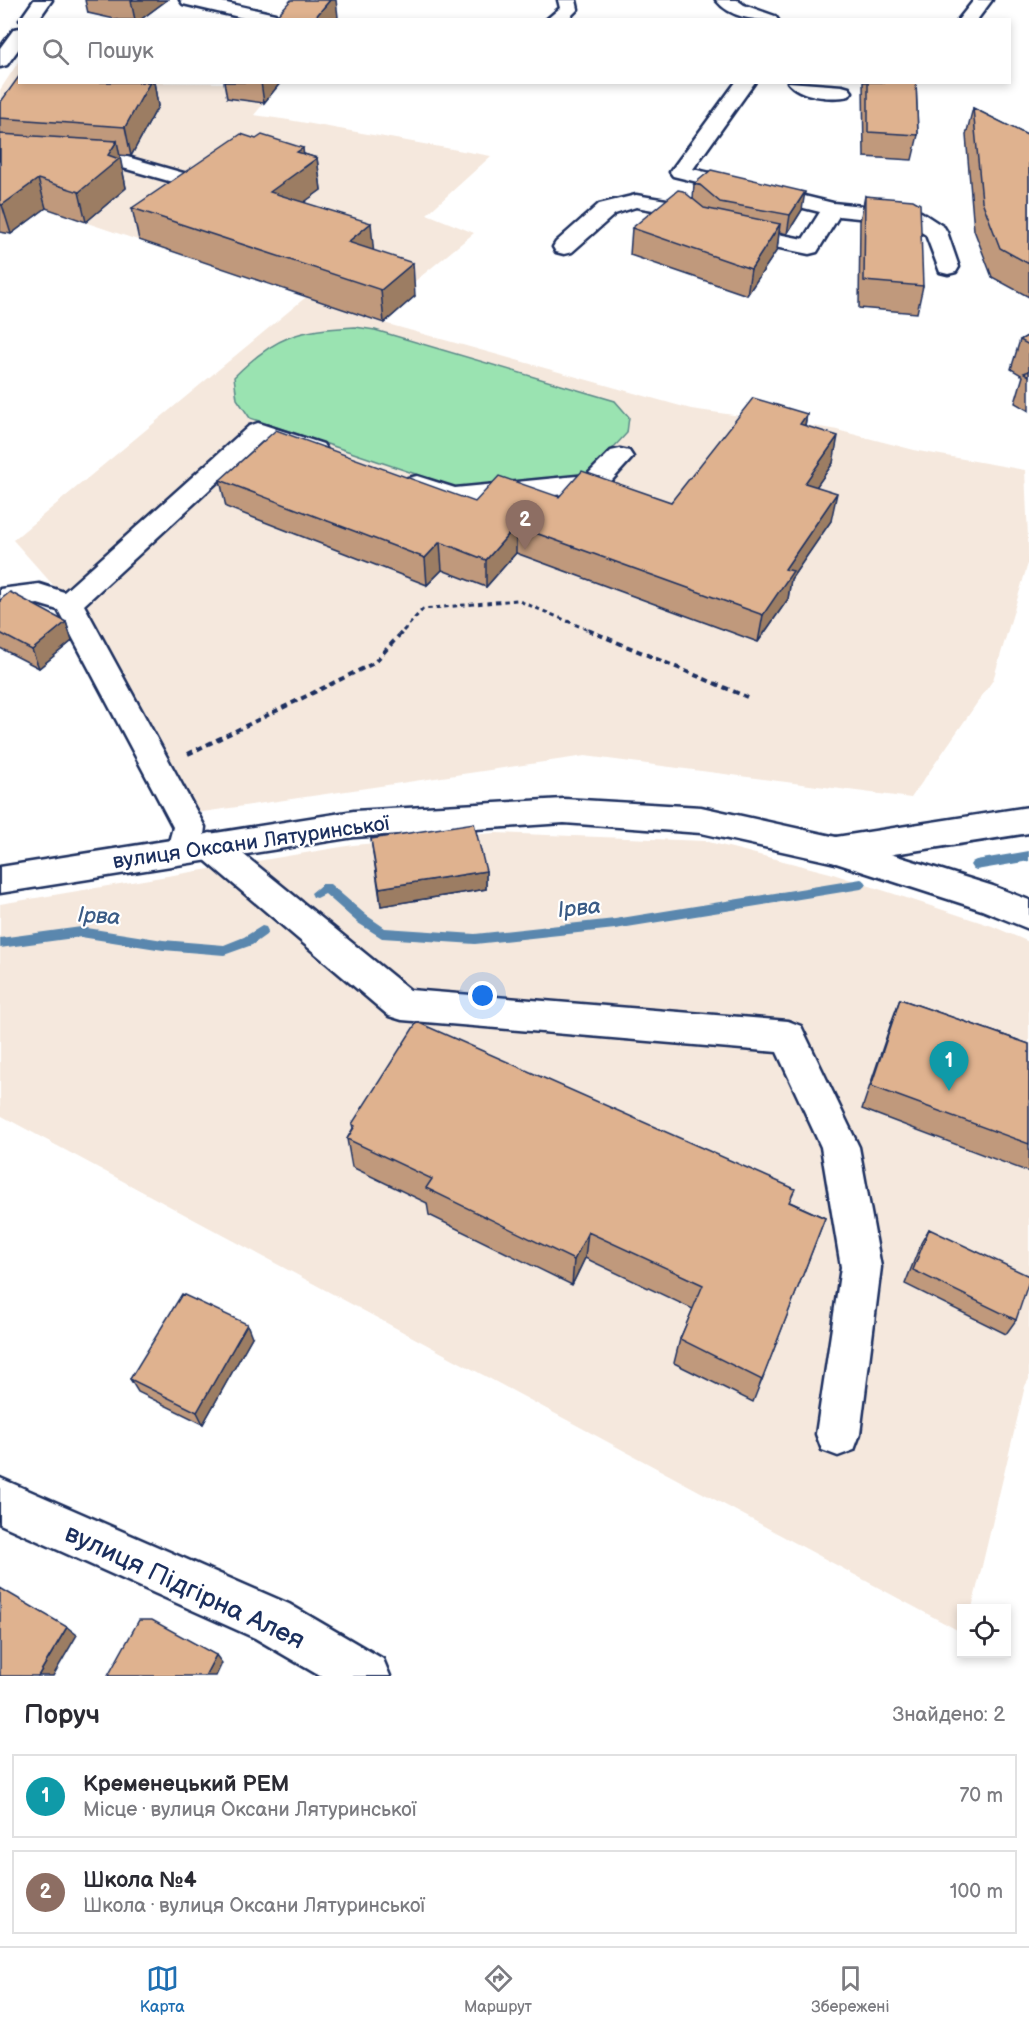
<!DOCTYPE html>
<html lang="uk">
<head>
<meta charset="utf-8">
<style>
  :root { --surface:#fff; --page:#f7f7f7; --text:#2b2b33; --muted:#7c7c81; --line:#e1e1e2; --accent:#1f6fb2 }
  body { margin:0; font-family:"Balsamiq Sans",sans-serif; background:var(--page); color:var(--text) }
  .controls { position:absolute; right:18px; bottom:18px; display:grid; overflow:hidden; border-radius:0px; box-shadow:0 3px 9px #0003 }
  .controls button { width:54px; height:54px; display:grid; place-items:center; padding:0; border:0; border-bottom:2px solid var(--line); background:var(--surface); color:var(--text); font:30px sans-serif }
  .you { position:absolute; left:483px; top:996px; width:21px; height:21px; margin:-15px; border:4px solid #fff; border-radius:50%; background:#1a73e8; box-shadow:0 0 0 9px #1a73e833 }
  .badge { display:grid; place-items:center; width:39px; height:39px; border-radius:50%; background:var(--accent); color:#fff; font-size:20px; font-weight:700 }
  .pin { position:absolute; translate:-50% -50px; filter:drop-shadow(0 2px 3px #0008) }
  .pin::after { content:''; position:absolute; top:32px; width:21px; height:18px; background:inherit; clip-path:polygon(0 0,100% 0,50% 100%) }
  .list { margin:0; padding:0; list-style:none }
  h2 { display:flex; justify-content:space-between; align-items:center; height:78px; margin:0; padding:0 24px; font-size:26px }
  h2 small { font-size:20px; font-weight:400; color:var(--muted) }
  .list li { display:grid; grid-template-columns:39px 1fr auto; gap:18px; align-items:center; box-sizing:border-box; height:84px; margin:0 12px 12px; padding:0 12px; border:2px solid var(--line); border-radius:0px }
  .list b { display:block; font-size:22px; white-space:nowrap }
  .list p { margin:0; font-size:20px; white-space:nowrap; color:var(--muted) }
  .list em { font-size:20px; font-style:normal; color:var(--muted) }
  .icon { flex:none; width:33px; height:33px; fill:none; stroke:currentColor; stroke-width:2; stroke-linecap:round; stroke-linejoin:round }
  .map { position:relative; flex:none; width:1029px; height:1676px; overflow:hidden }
  .search { position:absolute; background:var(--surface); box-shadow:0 3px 9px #0003; left:18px; right:18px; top:18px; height:66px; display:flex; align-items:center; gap:15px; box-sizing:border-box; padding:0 21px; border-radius:0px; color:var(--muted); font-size:22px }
  .sheet { height:270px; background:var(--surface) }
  nav { display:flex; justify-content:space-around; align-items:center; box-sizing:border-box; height:84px; border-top:2px solid var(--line); background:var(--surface); font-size:16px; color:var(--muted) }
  nav a { display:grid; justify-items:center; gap:3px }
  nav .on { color:var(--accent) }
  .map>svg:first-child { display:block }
  .built { fill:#f5e8dd }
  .green { fill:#9ae3b1; stroke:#5a8988; stroke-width:1.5 }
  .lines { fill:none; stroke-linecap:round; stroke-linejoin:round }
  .stream { fill:#5a87ae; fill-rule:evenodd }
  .minor-casing { stroke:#1b2f5e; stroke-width:5 }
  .highway-casing { stroke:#1b2f5e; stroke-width:5 }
  .path-far1 { stroke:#1b2f5e; stroke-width:3; stroke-dasharray:4.5 4; stroke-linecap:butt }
  .path { stroke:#1b2f5e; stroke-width:4; stroke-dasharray:6 4.5; stroke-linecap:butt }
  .minor { fill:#fff; fill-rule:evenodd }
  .highway { fill:#fff; fill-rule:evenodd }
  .wall { fill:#c0997b; stroke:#1b2f5e; stroke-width:1.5 }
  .shaded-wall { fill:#9c7d64; stroke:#1b2f5e; stroke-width:1.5 }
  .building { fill:#dfb28f; stroke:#1b2f5e; stroke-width:1.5 }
  .labels { text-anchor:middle; stroke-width:4.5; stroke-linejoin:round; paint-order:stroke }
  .street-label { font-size:21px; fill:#1b2f5e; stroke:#fff }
  .water-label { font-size:22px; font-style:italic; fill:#3a5b86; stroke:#fff }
  .near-street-label { font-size:26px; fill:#1b2f5e; stroke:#fff }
</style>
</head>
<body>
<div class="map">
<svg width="1029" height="1676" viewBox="0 0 1029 1676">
  <rect width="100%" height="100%" fill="#fff"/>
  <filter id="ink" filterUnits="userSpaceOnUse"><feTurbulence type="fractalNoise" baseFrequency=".0167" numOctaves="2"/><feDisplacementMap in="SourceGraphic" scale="12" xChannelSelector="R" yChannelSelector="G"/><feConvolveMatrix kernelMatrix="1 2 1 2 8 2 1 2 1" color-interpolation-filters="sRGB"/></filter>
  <g filter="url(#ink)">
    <path class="built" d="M19 61 20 82 241 83 227 98 264 103 254 115 289 120 491 156 427 214 474 233 403 291 384 323 691 409 833 429 918 451 1025 470 1029 560 993 680 911 798 585 756 182 815 69 603 13 540 306 297 49 210 0 196V90Z
      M495 833 705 841 830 873 992 926 1029 942V1379L1025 1386 972 1608H962L961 1632 0 1115V904L353 845Z"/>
    <path class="green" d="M355 327 375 330 615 401 629 417 627 433 586 477 457 488 250 418 237 399 234 377C275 336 297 330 355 327Z"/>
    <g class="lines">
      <path class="stream" d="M1029 851V861L976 870 972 868 970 865 972 862 976 860Z
        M861 879 865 881 867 884 865 887 861 889 615 929 475 944 382 938 358 923 325 894 317 898 313 897 311 893 322 884H330L366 915 385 928 475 934 615 919Z
        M262 926 266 927 268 931 266 935 252 945 224 955 163 950 81 937 0 948V938L81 927 163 940 224 945 244 937Z"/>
      <g class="minor-casing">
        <path id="minor" d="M34 0H52L38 20H20Z
          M180 0H213L275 14 278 18 252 20 183 4Z
          M558 0H576L578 9 567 20H546L560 8Z
          M716 0H737L744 5 775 16 778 20C756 20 731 19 716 0Z
          M974 0H992L977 20H958Z
          M20 28V47L7 65 0 67V48L14 29Z
          M736 82H755L693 169 833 203 913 211 921 212 944 227 947 232 959 267 956 272 948 274 940 272 926 235 907 223 839 216 817 252 809 254 702 232 682 215 636 207 615 214 572 252 564 254 556 252 553 247 556 242 599 204 636 195 697 205 717 222 803 239 820 212 673 176 670 172Z
          M788 82 842 86 849 88 852 92 849 96C832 100 799 97 788 82Z
          M0 148 124 156 194 176C204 168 210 161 223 165L226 169 204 187 197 189 123 168 0 160Z
          M258 423 323 444 327 450 323 456 314 458 262 441 84 605 205 827 204 835 210 833 222 837 410 990 788 1021 801 1026 859 1147 881 1267 860 1434 854 1450 838 1456 822 1450 816 1434 841 1267 821 1147 777 1052 402 1020 389 1016 198 854 196 858 184 862 172 858 167 849 173 827 58 610 38 604 0 609V589L39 584 64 592 249 426Z
          M620 449 629 451 633 457 604 489 595 491 453 505 408 490 404 484 408 478 417 476 455 488 587 475 611 451Z
          M1029 807V833L836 863 824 859 819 850 824 841 836 837Z
          M0 1478 289 1604 383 1659 390 1676H320L255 1638 0 1524Z"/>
      </g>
      <g class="highway-casing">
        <path id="highway" d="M564 799 701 807 836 837 993 886 1029 900V929L982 910 836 863 701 833 564 823 354 837 0 893V867L354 811Z"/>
      </g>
      <path class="path-far1" d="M403 631 423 609 517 600 591 631"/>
      <path class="path" d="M588 630 747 697
        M188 754 374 663 404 630"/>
      <use href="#minor" class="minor"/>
      <use href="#highway" class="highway"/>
    </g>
    <path class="wall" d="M85 0H167L140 20H119L88 13Z
      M20 82H154L158 106 131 156 119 155 126 188 86 222 46 208 11 234 0 232V103Z
      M224 82H281L264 103 227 98Z
      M863 82H916L918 135 912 160 864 157Z
      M973 108 1029 136V297L992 277 974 230 966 135Z
      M304 154 317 158 321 190 304 202 373 250 415 296 384 323 139 240 132 208Z
      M694 184 802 210 787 234 779 232 777 250 747 295 630 255 632 228 693 199Z
      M865 196 923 286 917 313 859 308 860 221Z
      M1029 335V411L1015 403 1023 376 1011 369 1020 340Z
      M807 414 805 426 833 463 816 487 831 521 791 579 788 599 758 642 516 553 486 587 442 570 427 585 226 507 220 480 475 502 559 497 671 502Z
      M0 600 66 622 72 641 39 668 0 648Z
      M371 839 486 871V889L381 906Z
      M900 999 1029 1044V1172L862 1109 891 1023Z
      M352 1124 790 1202 825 1218 753 1402 674 1363 680 1339 693 1309 585 1258 572 1285 429 1215 427 1203 352 1167 347 1139 353 1128Z
      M929 1229 1016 1320 1006 1334 905 1284 921 1243Z
      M252 1337 203 1424 138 1392 130 1379Z"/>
    <path class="shaded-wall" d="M133 0H167L140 20H135L131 1Z
      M330 0H336L338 17 336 20H313Z
      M150 82H154L158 106 131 156 125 127Z
      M261 82H281L264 103Z
      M117 141 126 188 86 222 79 192 108 155Z
      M303 148 305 167 317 158 321 190 274 224 270 192 297 152Z
      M38 179 46 208 11 234 2 205Z
      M805 192 802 210 787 234 790 215Z
      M371 223 374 256 348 242Z
      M780 224 777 250 747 295 751 269Z
      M413 263 415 296 384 323 381 290Z
      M807 414 802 441 800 424Z
      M838 436 833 463 800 510 805 483Z
      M837 493 831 521 791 579 788 599 758 642 763 615 785 569Z
      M516 526V553L486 587V560Z
      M440 542 442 570 427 585 425 558Z
      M66 622 72 641 39 668 32 650Z
      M486 871V889L381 906 379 888Z
      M588 1232 585 1258 572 1285 574 1260Z
      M247 1324 252 1337 203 1424 197 1412Z
      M67 1627 77 1635 53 1676H38Z
      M216 1655 222 1663 216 1676H205Z"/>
    <path class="building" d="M291 0H330L313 20H273Z
      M20 75V82H150L125 127 0 118V103Z
      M868 82H916L918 135 868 132Z
      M973 108 1029 136V264L1000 248 982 201Z
      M0 134 117 141 108 155 119 159 79 192 38 179 2 205 0 204Z
      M241 134 256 139 262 135 303 148 297 152 317 158 270 192 371 223 348 242 413 263 381 290 132 208Z
      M711 170 805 192 790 215 720 202 700 185 694 184Z
      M678 190 683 191 704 208 780 224 751 269 632 228Z
      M865 196 913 200 920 204 923 286 864 281Z
      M1029 335V345L1020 340Z
      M1029 371V376L1024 373Z
      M753 398 807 414 800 424 838 436 805 483 837 493 785 569 793 571 763 615 516 526 486 560 440 542 425 558 220 480 276 430 475 502 499 476 559 497 582 471 671 502Z
      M10 592 66 622 32 650 0 633V600Z
      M474 823 486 871 379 888 371 839Z
      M900 999 1029 1044V1144L871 1086Z
      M417 1022 795 1189 789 1202 825 1218 762 1380 680 1339 703 1285 588 1232 574 1260 426 1188 432 1179 347 1139 355 1126 352 1124Z
      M929 1229 1029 1276V1281L1016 1320 913 1270Z
      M182 1294 247 1324 197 1412 130 1379Z
      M0 1588 67 1627 38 1676H0Z
      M139 1620H152L216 1655 205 1676H108Z"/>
  </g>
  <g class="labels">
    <g class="street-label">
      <text transform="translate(251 842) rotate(-8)" y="7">вулиця Оксани Лятуринської</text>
    </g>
    <g class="water-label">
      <text transform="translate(579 907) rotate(-6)" y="8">Ірва</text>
      <text transform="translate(99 915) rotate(4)" y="8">Ірва</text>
    </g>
    <g class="near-street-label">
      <text transform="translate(185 1586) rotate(25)" y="9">вулиця Підгірна Алея</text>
    </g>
  </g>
</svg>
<div class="controls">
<button><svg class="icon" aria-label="locate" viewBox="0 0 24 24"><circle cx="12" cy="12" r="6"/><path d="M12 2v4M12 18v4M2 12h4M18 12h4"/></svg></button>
</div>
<div class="you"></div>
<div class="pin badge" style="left:949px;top:1091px;background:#0f9aa8">1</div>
<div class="pin badge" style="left:525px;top:550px;background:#8d6e63">2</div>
<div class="search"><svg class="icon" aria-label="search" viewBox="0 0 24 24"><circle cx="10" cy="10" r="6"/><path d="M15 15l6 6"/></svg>Пошук</div>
</div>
<section class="sheet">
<h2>Поруч<small>Знайдено: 2</small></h2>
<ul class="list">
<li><span class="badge" style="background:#0f9aa8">1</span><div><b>Кременецький РЕМ</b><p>Місце · вулиця Оксани Лятуринської</p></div><em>70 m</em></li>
<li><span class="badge" style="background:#8d6e63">2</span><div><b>Школа №4</b><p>Школа · вулиця Оксани Лятуринської</p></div><em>100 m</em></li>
</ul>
</section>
<nav>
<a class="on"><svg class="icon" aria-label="map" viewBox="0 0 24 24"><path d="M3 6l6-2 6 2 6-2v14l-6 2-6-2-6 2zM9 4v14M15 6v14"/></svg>Карта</a>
<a><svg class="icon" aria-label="directions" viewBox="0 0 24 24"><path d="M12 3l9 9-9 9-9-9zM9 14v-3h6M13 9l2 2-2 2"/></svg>Маршрут</a>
<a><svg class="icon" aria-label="saved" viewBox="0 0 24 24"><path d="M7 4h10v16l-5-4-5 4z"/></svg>Збережені</a>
</nav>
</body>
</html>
